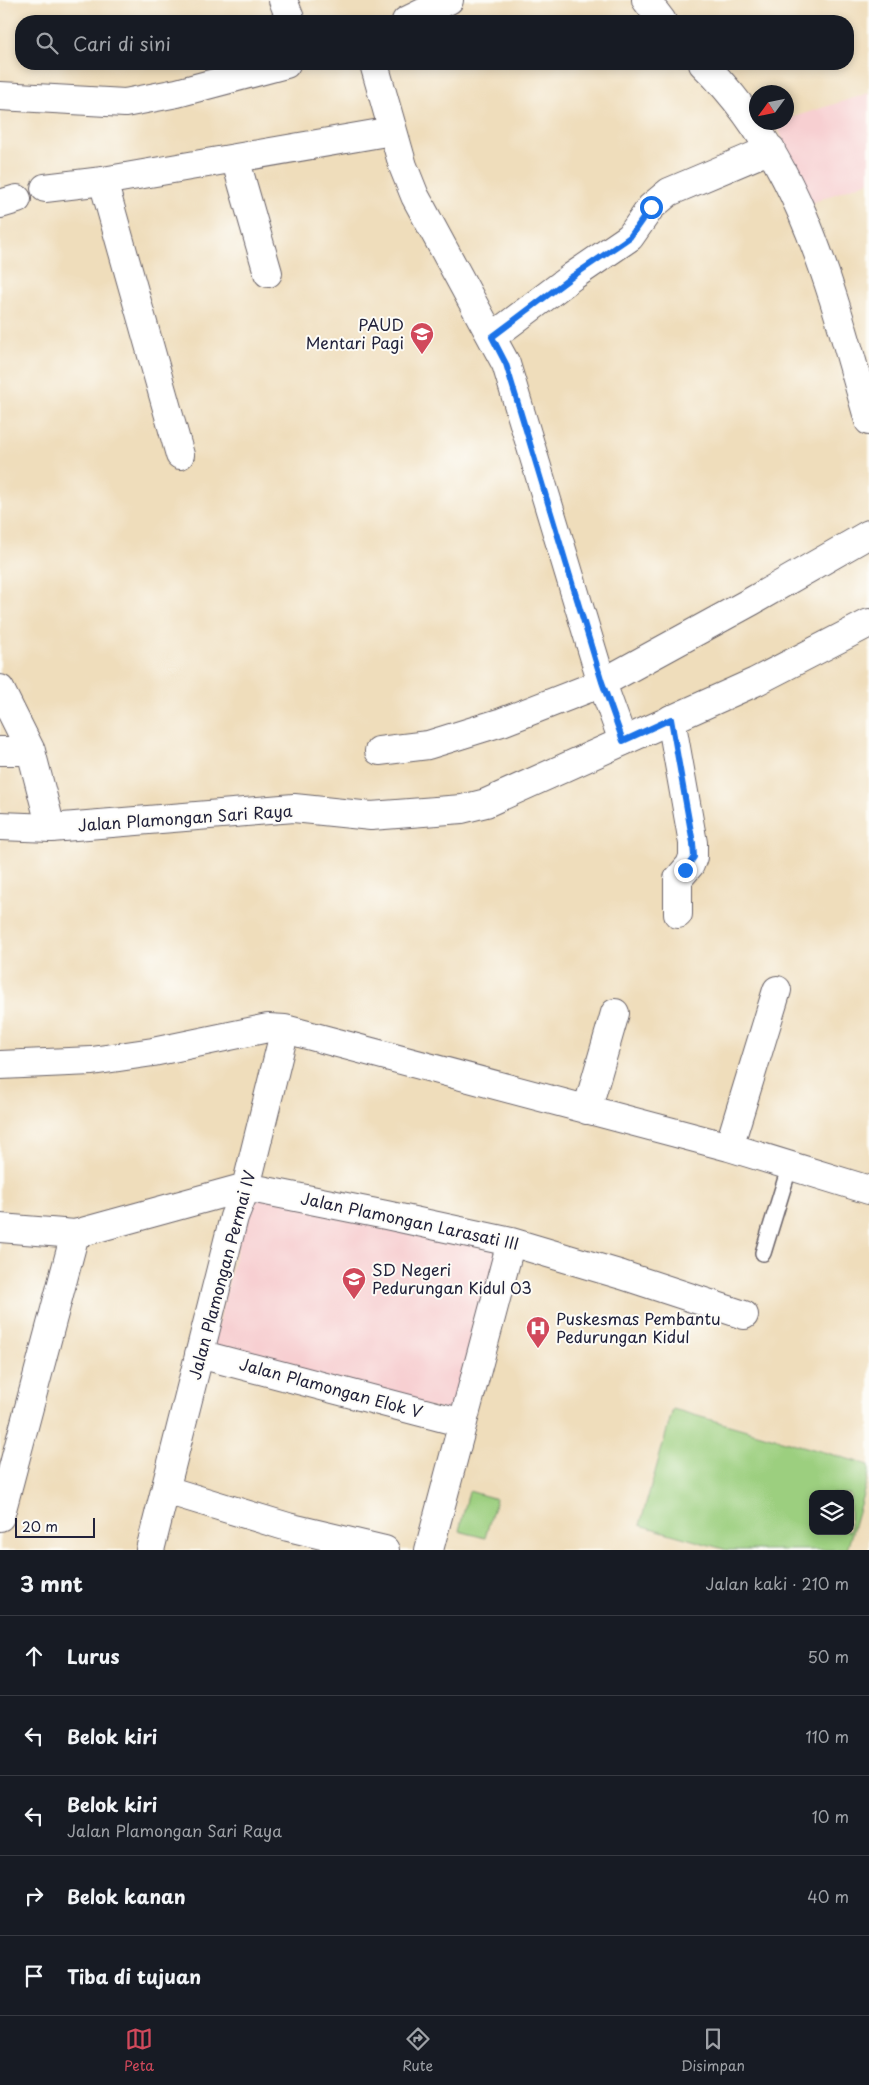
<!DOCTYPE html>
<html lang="id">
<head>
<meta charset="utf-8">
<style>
  :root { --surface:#171b24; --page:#242831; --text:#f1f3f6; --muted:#9ea1a6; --line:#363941; --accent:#d1495b }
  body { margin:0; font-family:"Playpen Sans",sans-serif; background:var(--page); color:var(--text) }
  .controls { position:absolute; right:15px; bottom:15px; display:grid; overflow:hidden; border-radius:10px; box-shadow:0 2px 8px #0003 }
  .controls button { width:45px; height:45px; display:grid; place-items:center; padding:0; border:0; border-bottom:1px solid var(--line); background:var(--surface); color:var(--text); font:25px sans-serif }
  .compass { position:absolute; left:749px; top:85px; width:45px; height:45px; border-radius:50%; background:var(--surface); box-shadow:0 2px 8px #0003; rotate:237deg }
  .scale { position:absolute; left:15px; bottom:12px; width:80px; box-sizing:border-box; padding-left:5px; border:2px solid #22223b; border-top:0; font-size:14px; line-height:18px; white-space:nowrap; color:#22223b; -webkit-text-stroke:4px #fdfcf7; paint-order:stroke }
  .stop { position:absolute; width:15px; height:15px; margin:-11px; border:4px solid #1a73e8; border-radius:50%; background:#fff }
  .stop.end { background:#1a73e8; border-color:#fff; box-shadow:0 1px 5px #0008 }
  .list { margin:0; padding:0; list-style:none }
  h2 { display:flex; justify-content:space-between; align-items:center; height:65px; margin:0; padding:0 20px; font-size:21px }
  h2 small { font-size:16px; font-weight:400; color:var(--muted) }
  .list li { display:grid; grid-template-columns:32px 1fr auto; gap:15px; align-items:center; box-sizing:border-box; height:80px; padding:0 20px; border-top:1px solid var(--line) }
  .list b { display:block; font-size:19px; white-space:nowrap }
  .list p { margin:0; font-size:16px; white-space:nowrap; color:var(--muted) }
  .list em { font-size:16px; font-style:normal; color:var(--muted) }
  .icon { flex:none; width:28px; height:28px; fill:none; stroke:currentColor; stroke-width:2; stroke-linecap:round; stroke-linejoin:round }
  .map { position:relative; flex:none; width:869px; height:1550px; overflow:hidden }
  .search { position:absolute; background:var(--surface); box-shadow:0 2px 8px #0003; left:15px; right:15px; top:15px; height:55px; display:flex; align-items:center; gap:12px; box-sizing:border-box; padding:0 18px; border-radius:20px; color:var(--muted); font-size:19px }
  .sheet { height:465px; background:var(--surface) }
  nav { display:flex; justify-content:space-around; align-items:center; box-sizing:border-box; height:70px; border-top:1px solid var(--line); background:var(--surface); font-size:14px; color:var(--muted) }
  nav a { display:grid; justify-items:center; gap:2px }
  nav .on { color:var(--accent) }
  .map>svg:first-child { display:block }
  .built { fill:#f7cfd1 }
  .green { fill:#9ccf7f; stroke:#5f785d; fill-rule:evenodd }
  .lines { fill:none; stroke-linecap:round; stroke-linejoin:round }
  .service-casing { stroke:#6a6368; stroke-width:18 }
  .minor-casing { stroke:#6a6368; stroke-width:30 }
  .tertiary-casing { stroke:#6a6368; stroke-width:30 }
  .service { stroke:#fff; stroke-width:15 }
  .minor { stroke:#fff; stroke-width:28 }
  .tertiary { stroke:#fff; stroke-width:28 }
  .route { stroke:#1a73e8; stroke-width:6 }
  .labels { text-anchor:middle; stroke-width:4; stroke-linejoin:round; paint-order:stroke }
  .poi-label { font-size:16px; fill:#22223b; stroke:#fdfcf7; text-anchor:start }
  .street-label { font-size:16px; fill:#22223b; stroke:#fdfcf7 }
</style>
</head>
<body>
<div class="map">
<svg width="869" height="1550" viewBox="0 0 869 1550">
  <rect width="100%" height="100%" fill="#fdfcf7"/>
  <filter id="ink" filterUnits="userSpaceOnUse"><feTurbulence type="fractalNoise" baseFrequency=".02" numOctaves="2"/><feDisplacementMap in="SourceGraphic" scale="10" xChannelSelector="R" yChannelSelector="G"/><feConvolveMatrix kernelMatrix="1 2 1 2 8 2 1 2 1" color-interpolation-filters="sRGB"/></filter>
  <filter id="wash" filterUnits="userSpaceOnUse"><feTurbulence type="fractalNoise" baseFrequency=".0096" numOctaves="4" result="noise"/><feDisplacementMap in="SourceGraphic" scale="20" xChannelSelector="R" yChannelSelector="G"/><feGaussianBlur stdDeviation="1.12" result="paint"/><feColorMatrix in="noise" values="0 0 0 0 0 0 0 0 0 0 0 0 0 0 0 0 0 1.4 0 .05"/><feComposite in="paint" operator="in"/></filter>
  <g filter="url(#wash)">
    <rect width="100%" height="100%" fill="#efddbb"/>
    <path class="built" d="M869 93V181L809 204 776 123 786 122 787 119Z
      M251 1193 500 1250 452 1413 211 1351Z"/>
    <path class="green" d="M673 1409 869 1465V1473L847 1550H727L640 1525ZM813 1494H850V1531H813Z
      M469 1491 496 1499 485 1538 459 1531Z"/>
  </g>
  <g filter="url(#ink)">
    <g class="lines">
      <g class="service-casing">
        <path id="service" d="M763 1253 790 1165"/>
      </g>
      <g class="minor-casing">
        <path id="minor" d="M283 0 291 21
          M646 0 662 21
          M406 21 449 0
          M374 64 403 166 415 196 506 364 602 683 623 741
          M703 64C802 160 832 293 869 421
          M0 96 125 103 177 93 286 64
          M235 158 268 273
          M103 181 180 455
          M45 188 103 181 392 131
          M0 204 17 199
          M492 337 573 276 630 237 651 207 669 192 771 149
          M0 689 31 751 51 828
          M671 719 693 843V857L690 865 678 879V914
          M0 751H31
          M379 751 428 745 502 722 602 683 752 601 869 534
          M0 1065 92 1061 153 1052 268 1028 285 1029 729 1147 869 1190
          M587 1110 615 1013
          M729 1147 777 990
          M0 1228 75 1234 246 1187 386 1215 511 1242 622 1275 744 1315
          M199 1354 463 1423
          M166 1490 288 1527 385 1550
          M0 1517 75 1234
          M150 1550 234 1217 246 1187 285 1029
          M429 1550 511 1242"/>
      </g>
      <g class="tertiary-casing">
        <path id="tertiary" d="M0 826 51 828 294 808 371 816 462 809 486 803 755 682 869 623"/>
      </g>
      <use href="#service" class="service"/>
      <use href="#minor" class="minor"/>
      <use href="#tertiary" class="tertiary"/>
    </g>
  </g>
  <g class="lines" filter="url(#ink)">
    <path class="route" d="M651 207 630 237 623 242 573 276 492 337 506 364 602 682 623 741 671 719 693 843 694 857 685 870"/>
  </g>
  <defs>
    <g id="school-pin" transform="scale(1.25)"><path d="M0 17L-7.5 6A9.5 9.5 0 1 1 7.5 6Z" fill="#d1495b" stroke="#fdfcf7"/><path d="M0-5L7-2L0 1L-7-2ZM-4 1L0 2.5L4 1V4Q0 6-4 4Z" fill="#fff"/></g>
    <g id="hospital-pin" transform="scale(1.25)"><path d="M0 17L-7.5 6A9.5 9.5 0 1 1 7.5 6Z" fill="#d1495b" stroke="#fdfcf7"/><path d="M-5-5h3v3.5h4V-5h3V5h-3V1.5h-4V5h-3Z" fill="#fff"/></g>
  </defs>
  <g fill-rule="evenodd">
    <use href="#school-pin" x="422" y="334"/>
    <use href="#school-pin" x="354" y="1279"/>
    <use href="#hospital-pin" x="538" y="1328"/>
  </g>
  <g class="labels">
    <g class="poi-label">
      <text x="404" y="331" text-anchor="end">PAUD<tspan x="404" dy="18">Mentari Pagi</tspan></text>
      <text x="372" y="1276">SD Negeri<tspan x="372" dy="18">Pedurungan Kidul 03</tspan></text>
      <text x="556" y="1325">Puskesmas Pembantu<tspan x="556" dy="18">Pedurungan Kidul</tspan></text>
    </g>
    <g class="street-label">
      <text transform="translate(185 818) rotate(-4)" y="6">Jalan Plamongan Sari Raya</text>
      <text transform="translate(410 1221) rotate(12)" y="6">Jalan Plamongan Larasati III</text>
      <text transform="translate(222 1275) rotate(-75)" y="6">Jalan Plamongan Permai IV</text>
      <text transform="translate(331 1388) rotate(15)" y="6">Jalan Plamongan Elok V</text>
    </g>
  </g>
</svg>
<div class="controls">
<button><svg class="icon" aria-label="layers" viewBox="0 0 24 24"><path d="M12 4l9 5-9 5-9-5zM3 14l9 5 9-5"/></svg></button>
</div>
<svg class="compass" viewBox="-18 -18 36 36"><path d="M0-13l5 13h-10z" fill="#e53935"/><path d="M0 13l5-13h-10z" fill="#9ea1a6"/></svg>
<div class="scale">20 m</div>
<div class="stop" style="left:651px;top:207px"></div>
<div class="stop end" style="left:685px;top:870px"></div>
<div class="search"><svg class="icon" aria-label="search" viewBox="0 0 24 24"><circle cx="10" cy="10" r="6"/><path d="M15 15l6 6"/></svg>Cari di sini</div>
</div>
<section class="sheet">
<h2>3 mnt<small>Jalan kaki · 210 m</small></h2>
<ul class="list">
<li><svg class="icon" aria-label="ahead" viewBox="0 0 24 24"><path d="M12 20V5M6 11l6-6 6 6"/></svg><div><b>Lurus</b></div><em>50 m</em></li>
<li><svg class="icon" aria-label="left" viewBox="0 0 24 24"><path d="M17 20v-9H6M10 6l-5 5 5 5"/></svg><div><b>Belok kiri</b></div><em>110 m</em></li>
<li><svg class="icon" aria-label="left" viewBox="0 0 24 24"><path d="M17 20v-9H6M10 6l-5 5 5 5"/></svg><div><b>Belok kiri</b><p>Jalan Plamongan Sari Raya</p></div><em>10 m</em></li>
<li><svg class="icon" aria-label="right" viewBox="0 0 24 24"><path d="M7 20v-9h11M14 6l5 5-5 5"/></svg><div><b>Belok kanan</b></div><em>40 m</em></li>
<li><svg class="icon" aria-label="arrive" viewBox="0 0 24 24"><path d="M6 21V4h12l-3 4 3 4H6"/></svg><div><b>Tiba di tujuan</b></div></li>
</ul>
</section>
<nav>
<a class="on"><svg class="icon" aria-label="map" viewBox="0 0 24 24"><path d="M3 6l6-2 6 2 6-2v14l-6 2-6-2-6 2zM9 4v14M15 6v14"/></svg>Peta</a>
<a><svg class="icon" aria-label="directions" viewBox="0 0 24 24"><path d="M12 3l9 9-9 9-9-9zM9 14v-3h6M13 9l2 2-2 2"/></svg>Rute</a>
<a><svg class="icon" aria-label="saved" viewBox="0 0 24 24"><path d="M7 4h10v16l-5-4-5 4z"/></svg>Disimpan</a>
</nav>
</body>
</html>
